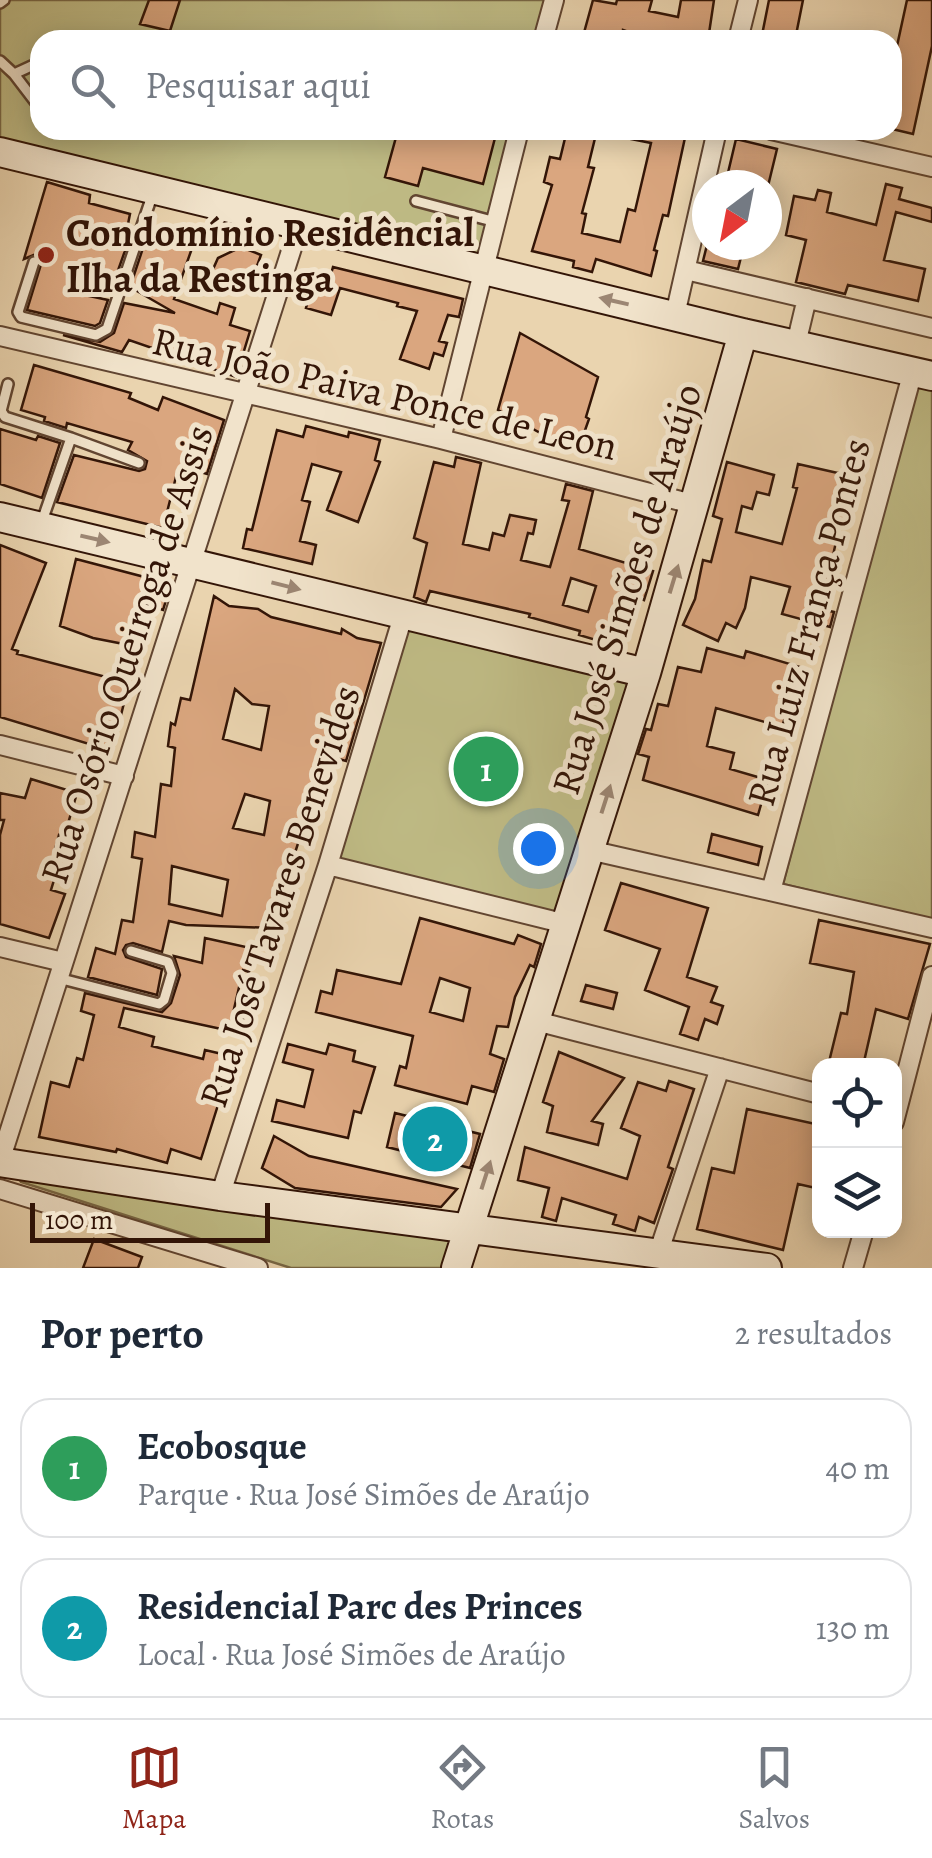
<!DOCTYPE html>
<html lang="pt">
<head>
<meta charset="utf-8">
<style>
  :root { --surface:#fff; --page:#f6f6f7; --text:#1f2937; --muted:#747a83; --line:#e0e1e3; --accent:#8f2418 }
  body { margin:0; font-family:Alegreya,serif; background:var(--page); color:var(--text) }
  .controls { position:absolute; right:30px; bottom:30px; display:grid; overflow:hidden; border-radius:20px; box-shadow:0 5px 25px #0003 }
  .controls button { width:90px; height:90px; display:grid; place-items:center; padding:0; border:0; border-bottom:2px solid var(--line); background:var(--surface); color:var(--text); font:50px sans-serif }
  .compass { position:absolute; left:692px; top:170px; width:90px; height:90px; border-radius:50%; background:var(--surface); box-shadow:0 5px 25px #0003; rotate:212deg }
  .scale { position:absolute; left:30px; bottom:25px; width:240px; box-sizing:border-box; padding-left:10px; border:5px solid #331507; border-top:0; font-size:28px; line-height:35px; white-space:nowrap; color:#331507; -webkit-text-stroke:8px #f1e3cb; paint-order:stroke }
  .you { position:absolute; left:538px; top:848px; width:35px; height:35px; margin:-25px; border:8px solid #fff; border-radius:50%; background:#1a73e8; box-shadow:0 0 0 15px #1a73e833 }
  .badge { display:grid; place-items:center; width:65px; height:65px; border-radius:50%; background:var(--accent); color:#fff; font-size:32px; font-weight:700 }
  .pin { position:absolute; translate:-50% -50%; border:5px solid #fff; box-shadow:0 2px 10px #0006 }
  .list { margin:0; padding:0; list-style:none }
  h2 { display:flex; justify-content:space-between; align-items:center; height:130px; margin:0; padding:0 40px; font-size:42px }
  h2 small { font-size:32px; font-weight:400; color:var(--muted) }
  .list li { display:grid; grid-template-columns:65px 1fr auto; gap:30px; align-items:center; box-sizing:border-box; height:140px; margin:0 20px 20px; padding:0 20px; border:2px solid var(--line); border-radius:30px }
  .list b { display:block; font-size:38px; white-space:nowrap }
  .list p { margin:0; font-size:32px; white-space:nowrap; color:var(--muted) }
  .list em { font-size:32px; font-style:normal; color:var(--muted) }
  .icon { flex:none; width:55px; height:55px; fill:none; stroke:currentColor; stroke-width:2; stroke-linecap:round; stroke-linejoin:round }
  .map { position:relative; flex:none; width:932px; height:1268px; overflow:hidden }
  .search { position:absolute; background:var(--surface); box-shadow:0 5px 25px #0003; left:30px; right:30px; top:30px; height:110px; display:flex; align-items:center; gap:25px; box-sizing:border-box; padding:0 35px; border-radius:30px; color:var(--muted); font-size:38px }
  .sheet { height:450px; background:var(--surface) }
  nav { display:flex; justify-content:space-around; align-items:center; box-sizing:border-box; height:140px; border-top:2px solid var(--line); background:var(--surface); font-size:28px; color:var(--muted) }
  nav a { display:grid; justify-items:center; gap:5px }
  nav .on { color:var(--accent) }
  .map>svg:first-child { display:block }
  .green { fill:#bfbb85; stroke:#796846; stroke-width:2.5 }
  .building { fill:#daa67f; stroke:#331507; stroke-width:2.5; fill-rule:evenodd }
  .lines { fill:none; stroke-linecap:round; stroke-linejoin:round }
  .lane-casing { stroke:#614531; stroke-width:14 }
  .street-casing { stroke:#614531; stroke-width:22 }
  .secondary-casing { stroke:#331507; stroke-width:32 }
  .lane { stroke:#f1e3cb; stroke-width:9 }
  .street { stroke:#f1e3cb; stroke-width:18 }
  .secondary { stroke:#f1e3cb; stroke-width:28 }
  .oneway { fill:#9c8673 }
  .poi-dot { fill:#8f2418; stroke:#f1e3cb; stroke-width:4 }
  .labels { text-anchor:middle; stroke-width:10; stroke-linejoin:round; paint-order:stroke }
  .poi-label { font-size:40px; font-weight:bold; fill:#331507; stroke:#f1e3cb; text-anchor:start }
  .street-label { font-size:40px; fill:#331507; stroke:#f1e3cb }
</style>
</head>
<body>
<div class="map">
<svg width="932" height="1268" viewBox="0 0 932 1268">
  <rect width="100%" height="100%" fill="#ead4af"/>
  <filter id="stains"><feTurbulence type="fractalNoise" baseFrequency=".002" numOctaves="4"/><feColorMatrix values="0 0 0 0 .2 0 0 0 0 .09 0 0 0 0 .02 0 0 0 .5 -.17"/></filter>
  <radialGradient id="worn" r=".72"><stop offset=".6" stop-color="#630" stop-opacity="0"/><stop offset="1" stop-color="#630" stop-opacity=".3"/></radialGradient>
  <path class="green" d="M0 0H557L546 40H40V130H522L485 270 0 148Z
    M915 381 932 385V920L783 884Z
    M403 616 646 673 566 924 328 865Z
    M16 1175 452 1241 445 1268H291L21 1182Z"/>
  <path class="building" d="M149 0H180L170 31 140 24Z
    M593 0 616 4 617 0H652L649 11 678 17 681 0H714L708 40H651L623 30 622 40H582Z
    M769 0H803L795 40H761Z
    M907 0H932V46L913 134 892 129V69Z
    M398 130H466L495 138 483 184 423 168 418 186 385 177Z
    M567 130 596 134 588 167 594 168 582 213 586 214 582 233 620 242 628 209 635 211 651 143 616 136 617 130H679L686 133 668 216 663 215 654 250 657 251 651 276 596 259 592 272 573 267 574 261 532 251 552 185 544 182 550 157 560 159Z
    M736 139 777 149 768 186 727 177Z
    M47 182 90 195 89 203 130 214 127 229 132 231 115 279 86 262 80 294 108 300 100 323 95 326 27 310 42 261 36 254 24 259Z
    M886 184 902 188 899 199 932 208V222L896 212 884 260 925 269 918 301 848 285 845 294 796 282 806 240 786 235 794 196 815 200 818 190 831 193 827 212 876 225Z
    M170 228 196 237 174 299 217 314 220 303 235 308 230 325 250 331 236 377 129 340 122 352 63 335 100 342 114 333 124 303 175 313 130 287 147 236 166 240Z
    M707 245H744L738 269 703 261Z
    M241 247 261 255 254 274 248 277 250 281 223 294 227 284 210 276 218 258Z
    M333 267 463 299 459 317 448 315 439 341 447 343 443 356 434 353 429 369 400 359 417 311 397 306 398 303 340 288 331 315 306 308 312 288 326 292Z
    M520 333 598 377 586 417 589 419 577 453 498 410Z
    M34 365 131 393 129 398 158 410 163 397 224 420 207 474 184 467 182 471 178 469 163 528 57 502 74 455 139 471 145 469 147 461 128 450 132 442 67 423 66 428 44 421 45 417 21 410Z
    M306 426 348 437 349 432 380 440 375 460 380 462 358 522 327 510 341 472 312 464 302 500 310 502 300 541 316 545 312 564 243 548 247 529 252 530 277 430 303 437Z
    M0 429 36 440 38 436 60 443 42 498 0 484Z
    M456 457 481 463 463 544 489 550 493 533 504 536 510 515 536 520 533 534 528 533 521 560 550 567 569 501 562 500 566 484 593 491 579 549 653 571 644 600 636 597 631 613 616 608 606 643 579 635 580 631 529 617 530 614 430 591 426 602 414 597 427 543 414 538 434 462 454 467ZM571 578 596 586 588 612 563 605Z
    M727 462 774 475 769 495 757 492 752 509 742 506 736 532 782 544 797 488 793 487 798 464 851 476 845 503 851 504 846 526 840 524 821 609 834 612 830 627 782 614 790 587 751 577 745 608 736 628 726 623 718 641 683 625 695 599 703 560 711 562 722 519 713 516Z
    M0 545 46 563 12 649 18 651 17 654 129 683 112 751 0 717Z
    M76 559 171 584 163 610 144 604 134 646 93 638 60 626Z
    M214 596 229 606 258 609 271 617 341 634 342 629 357 638 381 643 346 761 328 756 312 818 304 838 300 837 288 875 294 876 291 894 286 893 274 928 186 925 169 921 162 952 133 943 126 945 123 950 126 957 162 969 157 995 88 977 96 948 115 954 122 920 133 922 142 859 132 857 135 832 155 837 161 784 171 786 175 748 168 746 171 723 175 725 181 698 190 700ZM235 689 252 704 269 706 261 750 223 739ZM245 794 270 801 264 835 233 828ZM172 866 228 880 222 916 169 904Z
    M707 648 744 658 746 651 800 667 782 727 716 708 707 746 734 753 730 769 768 780 758 815 643 780 649 757 638 754 646 729 651 730 658 704 668 706 678 667 701 672Z
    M31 779 77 793 64 837 59 835 47 878 54 880 51 890 65 894 49 938 0 924V835L4 820H0V793L25 798Z
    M712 834 762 847 758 865 708 852Z
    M621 883 708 908 687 977 717 987 711 1002 723 1006 717 1024 705 1019 698 1040 680 1034 689 1007 645 990 660 949 605 930Z
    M420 918 514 944 518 935 541 944 534 967 530 965 515 997 508 1027 497 1026 490 1054 504 1059 494 1092 472 1086 467 1104 395 1085 400 1066 406 1068 413 1036 316 1012 321 991 332 994 337 970 401 984ZM440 978 470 988 463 1021 430 1012Z
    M819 920 930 944 908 1019 876 1009 863 1066H828L841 1013 847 1014 854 972 810 963Z
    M205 938 255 949 249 972 243 970 234 1009 245 1011 240 1033 124 1008 119 1027 154 1037 152 1046 203 1059 205 1050 222 1054 219 1066 225 1068 220 1089H223L201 1159 171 1149 167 1163 117 1149 116 1152 39 1137 51 1082 69 1087 77 1058 83 1060 94 1015 81 1011 85 993 162 1012 171 1003 180 975 174 956 202 963Z
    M586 985 617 993 613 1009 581 1001Z
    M288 1044 326 1054 329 1044 355 1051 353 1061 375 1067 361 1113 354 1111 348 1138 272 1121 277 1100 304 1107 313 1070 283 1062Z
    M559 1052 624 1078 592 1121 603 1124 598 1145 547 1132 553 1106 543 1102Z
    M669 1081 694 1089 668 1167 673 1169 654 1223 639 1217 635 1231 613 1224 616 1215 562 1198 556 1221 542 1217 549 1188 518 1180 525 1147 627 1179 640 1136 621 1128 638 1082 666 1091Z
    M747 1109 820 1125V1189L798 1184 783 1250 697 1229 712 1168 734 1173Z
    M395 1113 480 1134 470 1168 387 1147Z
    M274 1136 309 1156 457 1189 441 1207 295 1188 262 1168Z
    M94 1239 142 1257 138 1268H83Z"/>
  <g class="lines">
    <g class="lane-casing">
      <path id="lane" d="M0 3 4 0
        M0 61 14 74 40 108
        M14 74 40 62
        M416 201 496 222
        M34 262 18 312 21 317 96 335 107 329 153 193
        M8 384 1 411 5 417 71 438 41 524
        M71 438 139 463
        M58 978 159 1004 164 1000 172 973 168 962 131 951"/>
    </g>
    <g class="street-casing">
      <path id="street" d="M543 40 554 0
        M738 40 748 0
        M771 130 932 167
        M686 270 932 328
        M675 315 717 130
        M0 336 441 439 696 505
        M796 344 807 298
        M441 439 519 130
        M0 745 124 776
        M589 850 932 928
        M328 865 566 924
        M771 891 913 371
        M0 947 63 962
        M536 1021 820 1094
        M894 1122 932 976
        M0 1161 299 226
        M0 1189 258 1268
        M220 1196 328 865 403 616
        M658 1254 720 1068
        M853 1268 864 1230"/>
    </g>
    <g class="secondary-casing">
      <path id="secondary" d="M0 152 743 333 932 376
        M0 517 646 673
        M0 1162 220 1196 767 1268
        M456 1268 646 673 743 333"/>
    </g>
    <use href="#lane" class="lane"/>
    <use href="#street" class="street"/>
    <use href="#secondary" class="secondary"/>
  </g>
  <defs><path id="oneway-solid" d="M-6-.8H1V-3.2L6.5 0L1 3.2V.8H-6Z" transform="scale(2.5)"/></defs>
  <g class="oneway">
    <use href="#oneway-solid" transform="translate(614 301) rotate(-167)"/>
    <use href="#oneway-solid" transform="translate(95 539) rotate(13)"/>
    <use href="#oneway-solid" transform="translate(674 579) rotate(-73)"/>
    <use href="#oneway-solid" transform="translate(286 586) rotate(14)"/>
    <use href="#oneway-solid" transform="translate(606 799) rotate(-72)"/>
    <use href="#oneway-solid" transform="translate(486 1175) rotate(-72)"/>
  </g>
  <circle class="poi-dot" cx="46" cy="255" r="10"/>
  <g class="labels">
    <g class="poi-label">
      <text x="66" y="246">Condomínio Residêncial<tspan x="66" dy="46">Ilha da Restinga</tspan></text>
    </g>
    <g class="street-label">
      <text transform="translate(385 393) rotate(13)" y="14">Rua João Paiva Ponce de Leon</text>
      <text transform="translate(626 589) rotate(-73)" y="14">Rua José Simões de Araújo</text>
      <text transform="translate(808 622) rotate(-75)" y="14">Rua Luiz França Pontes</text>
      <text transform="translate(126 654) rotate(-72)" y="14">Rua Osório Queiroga de Assis</text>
      <text transform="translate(279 896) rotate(-72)" y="14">Rua José Tavares Benevides</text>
    </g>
  </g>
  <rect width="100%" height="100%" filter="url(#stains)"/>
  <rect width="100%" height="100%" fill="url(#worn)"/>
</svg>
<div class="controls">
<button><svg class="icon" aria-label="locate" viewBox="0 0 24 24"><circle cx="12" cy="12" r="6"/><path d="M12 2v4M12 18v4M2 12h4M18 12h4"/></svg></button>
<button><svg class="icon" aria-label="layers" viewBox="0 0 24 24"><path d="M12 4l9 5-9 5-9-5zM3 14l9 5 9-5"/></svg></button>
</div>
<svg class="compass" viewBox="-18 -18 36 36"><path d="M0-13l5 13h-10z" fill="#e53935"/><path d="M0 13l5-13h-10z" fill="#747a83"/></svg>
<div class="scale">100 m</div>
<div class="you"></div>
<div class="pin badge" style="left:486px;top:769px;background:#2e9e5b">1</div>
<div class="pin badge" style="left:435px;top:1139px;background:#0f9aa8">2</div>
<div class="search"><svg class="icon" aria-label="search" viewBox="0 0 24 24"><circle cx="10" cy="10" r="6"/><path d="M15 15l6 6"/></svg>Pesquisar aqui</div>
</div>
<section class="sheet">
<h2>Por perto<small>2 resultados</small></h2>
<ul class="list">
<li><span class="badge" style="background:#2e9e5b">1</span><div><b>Ecobosque</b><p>Parque · Rua José Simões de Araújo</p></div><em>40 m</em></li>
<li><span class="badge" style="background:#0f9aa8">2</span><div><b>Residencial Parc des Princes</b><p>Local · Rua José Simões de Araújo</p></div><em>130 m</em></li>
</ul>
</section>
<nav>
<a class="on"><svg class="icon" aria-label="map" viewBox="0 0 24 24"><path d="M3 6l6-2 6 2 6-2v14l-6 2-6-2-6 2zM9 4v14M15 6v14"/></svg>Mapa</a>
<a><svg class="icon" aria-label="directions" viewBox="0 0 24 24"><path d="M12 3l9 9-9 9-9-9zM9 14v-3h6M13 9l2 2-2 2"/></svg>Rotas</a>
<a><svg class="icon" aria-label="saved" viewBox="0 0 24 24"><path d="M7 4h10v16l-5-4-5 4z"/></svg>Salvos</a>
</nav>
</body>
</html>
